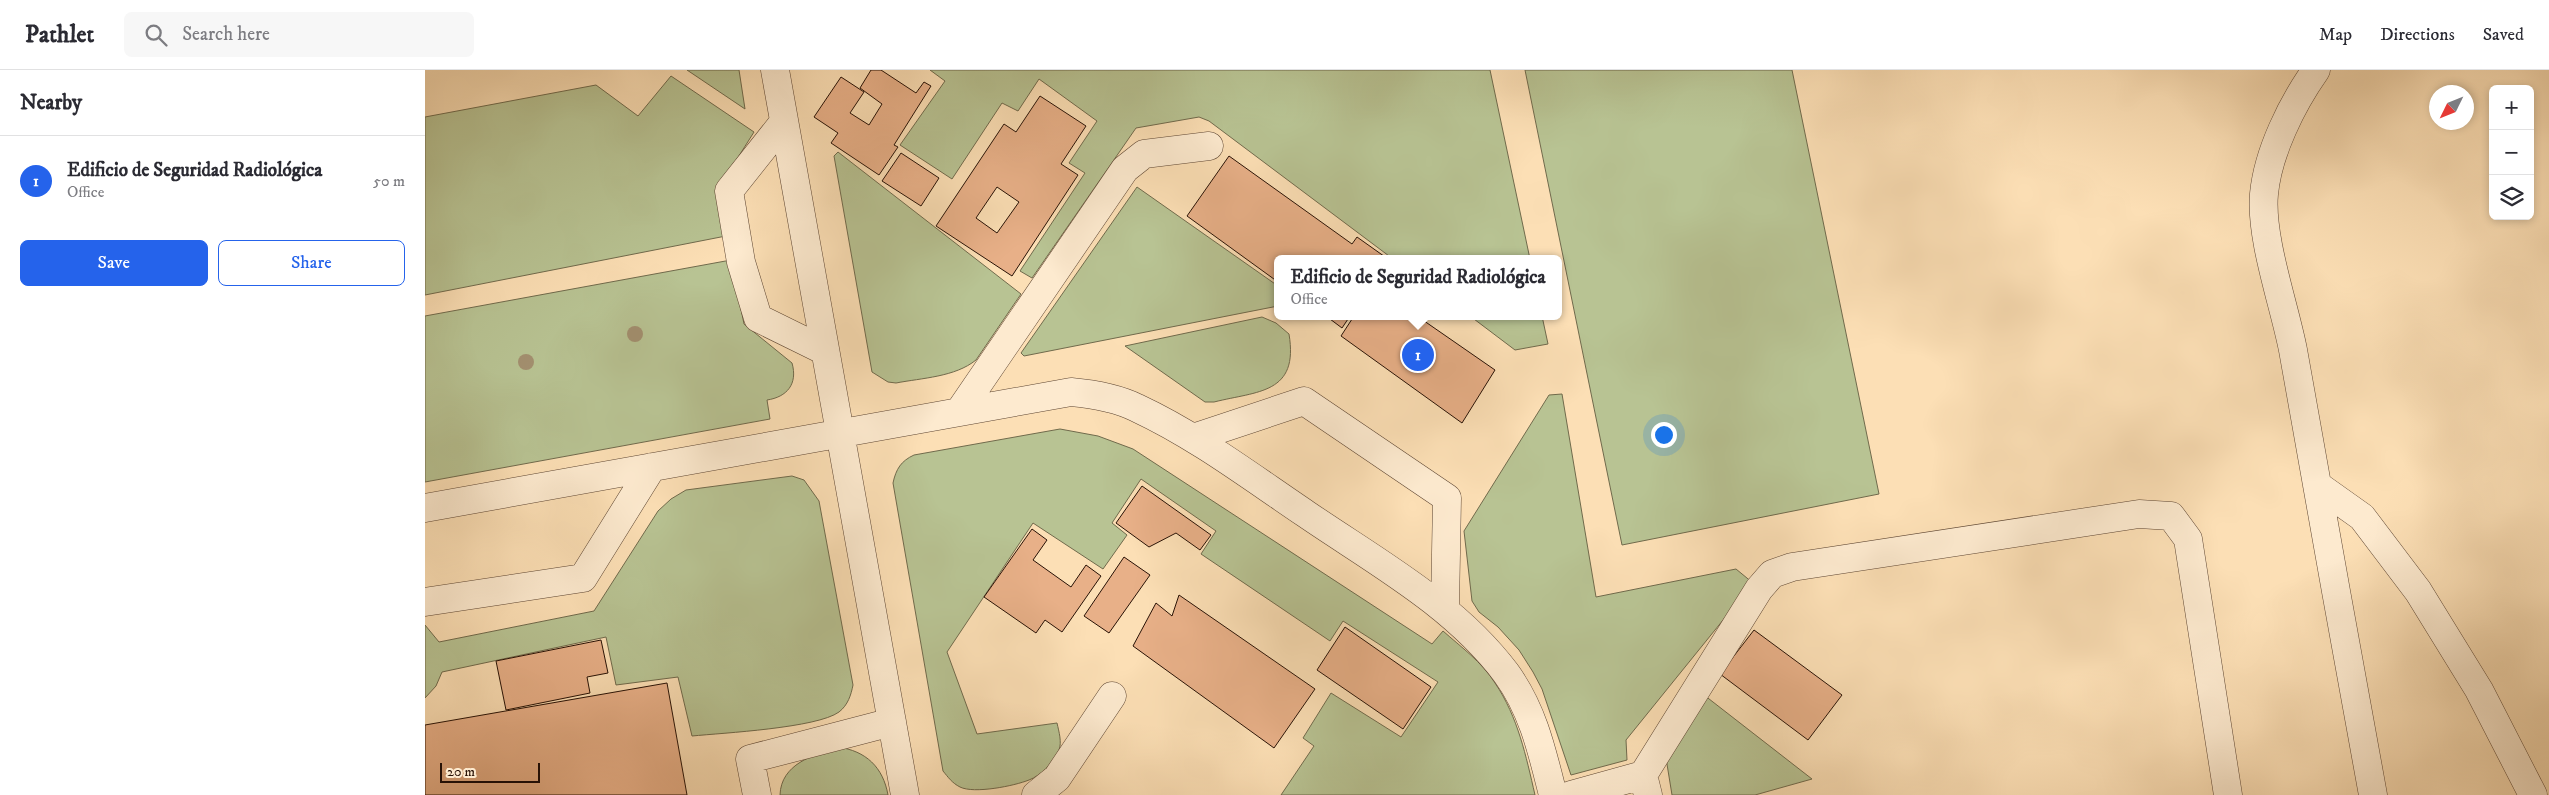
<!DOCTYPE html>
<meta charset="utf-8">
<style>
body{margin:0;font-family:"IM FELL DW Pica",serif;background:#f7f7f7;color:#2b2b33}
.controls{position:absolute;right:15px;top:15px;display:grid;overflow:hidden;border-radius:8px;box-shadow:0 2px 8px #0003}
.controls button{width:45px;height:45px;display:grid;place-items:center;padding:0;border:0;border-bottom:1px solid #e1e1e2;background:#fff;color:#2b2b33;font:25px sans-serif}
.compass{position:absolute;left:2004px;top:15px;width:45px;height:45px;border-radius:50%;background:#fff;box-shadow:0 2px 8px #0003;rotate:227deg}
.scale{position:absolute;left:15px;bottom:12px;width:100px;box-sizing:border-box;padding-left:5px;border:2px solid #281206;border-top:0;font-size:14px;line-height:18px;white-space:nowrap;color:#281206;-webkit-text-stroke:4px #fdeacf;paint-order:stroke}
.you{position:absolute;left:1238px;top:364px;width:18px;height:18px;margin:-12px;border:4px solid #fff;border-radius:50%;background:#1a73e8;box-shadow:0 0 0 8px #1a73e833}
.badge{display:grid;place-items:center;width:32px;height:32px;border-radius:50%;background:#2563eb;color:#fff;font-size:16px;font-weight:700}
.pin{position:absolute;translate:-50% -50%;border:2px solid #fff;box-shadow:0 1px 5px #0006}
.popup{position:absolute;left:849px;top:185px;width:288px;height:65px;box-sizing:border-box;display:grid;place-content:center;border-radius:8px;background:#fff;filter:drop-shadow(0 1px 4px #0005);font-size:16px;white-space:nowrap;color:#7c7c81}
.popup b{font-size:19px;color:#2b2b33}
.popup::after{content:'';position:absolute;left:50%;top:100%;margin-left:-10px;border:10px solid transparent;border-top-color:#fff}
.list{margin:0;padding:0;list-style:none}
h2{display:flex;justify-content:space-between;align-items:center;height:65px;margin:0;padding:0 20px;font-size:21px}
h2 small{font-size:16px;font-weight:400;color:#7c7c81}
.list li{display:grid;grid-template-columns:32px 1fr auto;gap:15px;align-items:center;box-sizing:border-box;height:90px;padding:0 20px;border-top:1px solid #e1e1e2}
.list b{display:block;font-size:19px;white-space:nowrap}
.list p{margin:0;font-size:16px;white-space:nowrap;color:#7c7c81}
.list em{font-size:16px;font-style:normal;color:#7c7c81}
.actions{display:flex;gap:10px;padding:15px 20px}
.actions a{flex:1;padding:11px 0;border:1px solid #2563eb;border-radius:8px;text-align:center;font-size:18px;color:#2563eb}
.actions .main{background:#2563eb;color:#fff}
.icon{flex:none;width:28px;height:28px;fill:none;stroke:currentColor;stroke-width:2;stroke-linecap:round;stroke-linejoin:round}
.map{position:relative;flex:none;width:2124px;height:725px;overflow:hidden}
header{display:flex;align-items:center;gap:30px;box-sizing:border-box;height:70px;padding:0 25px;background:#fff;border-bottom:1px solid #e1e1e2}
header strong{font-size:24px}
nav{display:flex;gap:28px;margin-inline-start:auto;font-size:18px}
.search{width:350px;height:45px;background:#f7f7f7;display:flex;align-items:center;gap:12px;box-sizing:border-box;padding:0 18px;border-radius:8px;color:#7c7c81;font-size:19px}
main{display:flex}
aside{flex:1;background:#fff}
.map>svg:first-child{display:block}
.green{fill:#b8c393;stroke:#706a4c}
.building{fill:#e8b088;stroke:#281206;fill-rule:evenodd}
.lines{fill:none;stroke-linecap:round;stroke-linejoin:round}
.minor-casing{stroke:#5d4532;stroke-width:29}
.minor{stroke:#fdeacf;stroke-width:28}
.tree{fill:#a39070}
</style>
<header>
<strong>Pathlet</strong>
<div class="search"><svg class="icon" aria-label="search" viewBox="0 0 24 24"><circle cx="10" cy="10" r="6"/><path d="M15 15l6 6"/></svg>Search here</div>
<nav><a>Map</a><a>Directions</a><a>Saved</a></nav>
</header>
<main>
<aside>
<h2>Nearby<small></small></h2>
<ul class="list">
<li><span class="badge">1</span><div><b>Edificio de Seguridad Radiológica</b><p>Office</p></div><em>50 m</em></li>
</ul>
<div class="actions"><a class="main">Save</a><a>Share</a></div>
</aside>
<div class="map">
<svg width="2124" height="725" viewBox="0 0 2124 725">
<rect width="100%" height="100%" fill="#fcdfb5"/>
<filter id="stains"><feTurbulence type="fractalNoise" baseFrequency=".004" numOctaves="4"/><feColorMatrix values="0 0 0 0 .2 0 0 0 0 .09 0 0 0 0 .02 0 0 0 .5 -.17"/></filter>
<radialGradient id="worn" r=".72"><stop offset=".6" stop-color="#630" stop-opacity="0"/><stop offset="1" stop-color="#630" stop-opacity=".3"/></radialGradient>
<!-- green -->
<path class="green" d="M262 0H314L320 39Z
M505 0H1065L1105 189H968L784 51 774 47 711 58 607 208 595 201 660 103 644 93 672 51 614 9 593 41 577 33 527 109 475 75 520 11Z
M1100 0H1367L1454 424 1197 475Z
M246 6 329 62 295 116 306 165 0 225V47L171 15 213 46Z
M413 82 596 224 551 290C530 307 497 308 471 313L463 312 447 302 409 86Z
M712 117 853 216V236L599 286 596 283Z
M306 190 319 254 367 293C373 314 362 327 342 330L345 349 0 412V246Z
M1045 246H1117L1123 274 1090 280Z
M837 247 851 253 864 264C874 324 833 321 789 332H780L700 276Z
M1137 324 1171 527 1311 499 1328 513 1201 670 1202 690 1146 705 1117 619 1108 602 1094 580 1073 557 1054 542 1047 531 1039 461 1124 325Z
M635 359 673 366 708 379 1007 574 1018 561C1036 577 1057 592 1070 613 1093 647 1101 686 1110 725H856L889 676 878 668 906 623 976 667 1013 612 918 551 905 571 776 484 791 461 716 409 687 453 702 465 678 499 608 453 522 582 552 664 632 653C634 662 637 672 634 680 630 692 615 706 604 710 589 716 549 724 535 717 527 713 523 707 518 701L468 413C471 399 476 391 489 385Z
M367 406 379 410 394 431 428 615C426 625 423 635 414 642 392 658 298 663 267 666L253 607 191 615 181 567 17 602 11 616 0 628V555L14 572 169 541 233 441 246 429 261 420Z
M1279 625 1387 709 1330 725H1247L1241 688Z
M413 677C441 681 458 697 463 725H355C356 694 388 685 413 677Z"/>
<!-- building -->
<path class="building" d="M446 0H456L491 23 499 12 506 16 469 75 473 77 454 105 406 73 413 63 389 47 416 7 439 22 425 43 444 55 457 34 435 18Z
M615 26 661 56 636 94 653 105 587 206 511 156 579 54 591 62ZM572 117 594 132 572 163 551 148Z
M476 83 514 108 496 136 457 111Z
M804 86 927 174 932 167 963 189H853V212L762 146Z
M901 246H925L917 258Z
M929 246H992L1070 300 1037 353 916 266Z
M717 416 786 465 775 480 751 463 724 477 691 453Z
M607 459 622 470 608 490 646 517 661 495 676 506 637 562 620 550 611 563 559 527Z
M699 487 725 505 684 563 659 546Z
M754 525 890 619 849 678 708 576 731 533 747 546Z
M920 557 1006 617 978 659 892 600Z
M1329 560 1417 625 1383 670 1295 604Z
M176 570 183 603 162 607 165 623 81 640 71 591Z
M242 613 262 725H0V655Z"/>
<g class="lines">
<defs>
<path id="minor" d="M350 0 480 725
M1891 0C1867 34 1843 82 1839 124 1835 168 1859 234 1868 280 1894 428 1921 577 1948 725
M358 53 304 121 316 192 333 248 400 281
M534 342 700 99 719 84 784 76
M768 368 879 331 1022 428 1020 538
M1892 415 1937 447 1993 521 2054 620 2108 725
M0 438 646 322C668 324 692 328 712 338 772 366 826 407 881 444 951 492 1029 534 1081 603 1108 640 1117 681 1128 725
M0 532 158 508 227 397
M1218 705 1334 519 1347 504 1367 497 1714 444 1746 446 1763 469 1803 725
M332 725 325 689 467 652
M611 725 632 708 687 626
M1146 725 1218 705 1223 725"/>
</defs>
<!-- minor casing -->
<use href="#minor" class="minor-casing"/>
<!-- minor -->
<use href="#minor" class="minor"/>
</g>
<!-- trees -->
<g class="tree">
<circle cx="210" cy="264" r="8"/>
<circle cx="101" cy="292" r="8"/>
</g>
<rect width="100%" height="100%" filter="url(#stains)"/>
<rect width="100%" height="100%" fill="url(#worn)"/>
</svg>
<div class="controls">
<button>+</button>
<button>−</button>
<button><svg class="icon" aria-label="layers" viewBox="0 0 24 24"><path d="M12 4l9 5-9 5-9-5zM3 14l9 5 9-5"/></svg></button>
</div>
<svg class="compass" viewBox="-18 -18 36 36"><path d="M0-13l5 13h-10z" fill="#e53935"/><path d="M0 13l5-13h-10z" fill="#7c7c81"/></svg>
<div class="scale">20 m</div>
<div class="you"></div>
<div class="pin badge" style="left:993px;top:285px">1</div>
<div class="popup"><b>Edificio de Seguridad Radiológica</b>Office</div>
</div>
</main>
